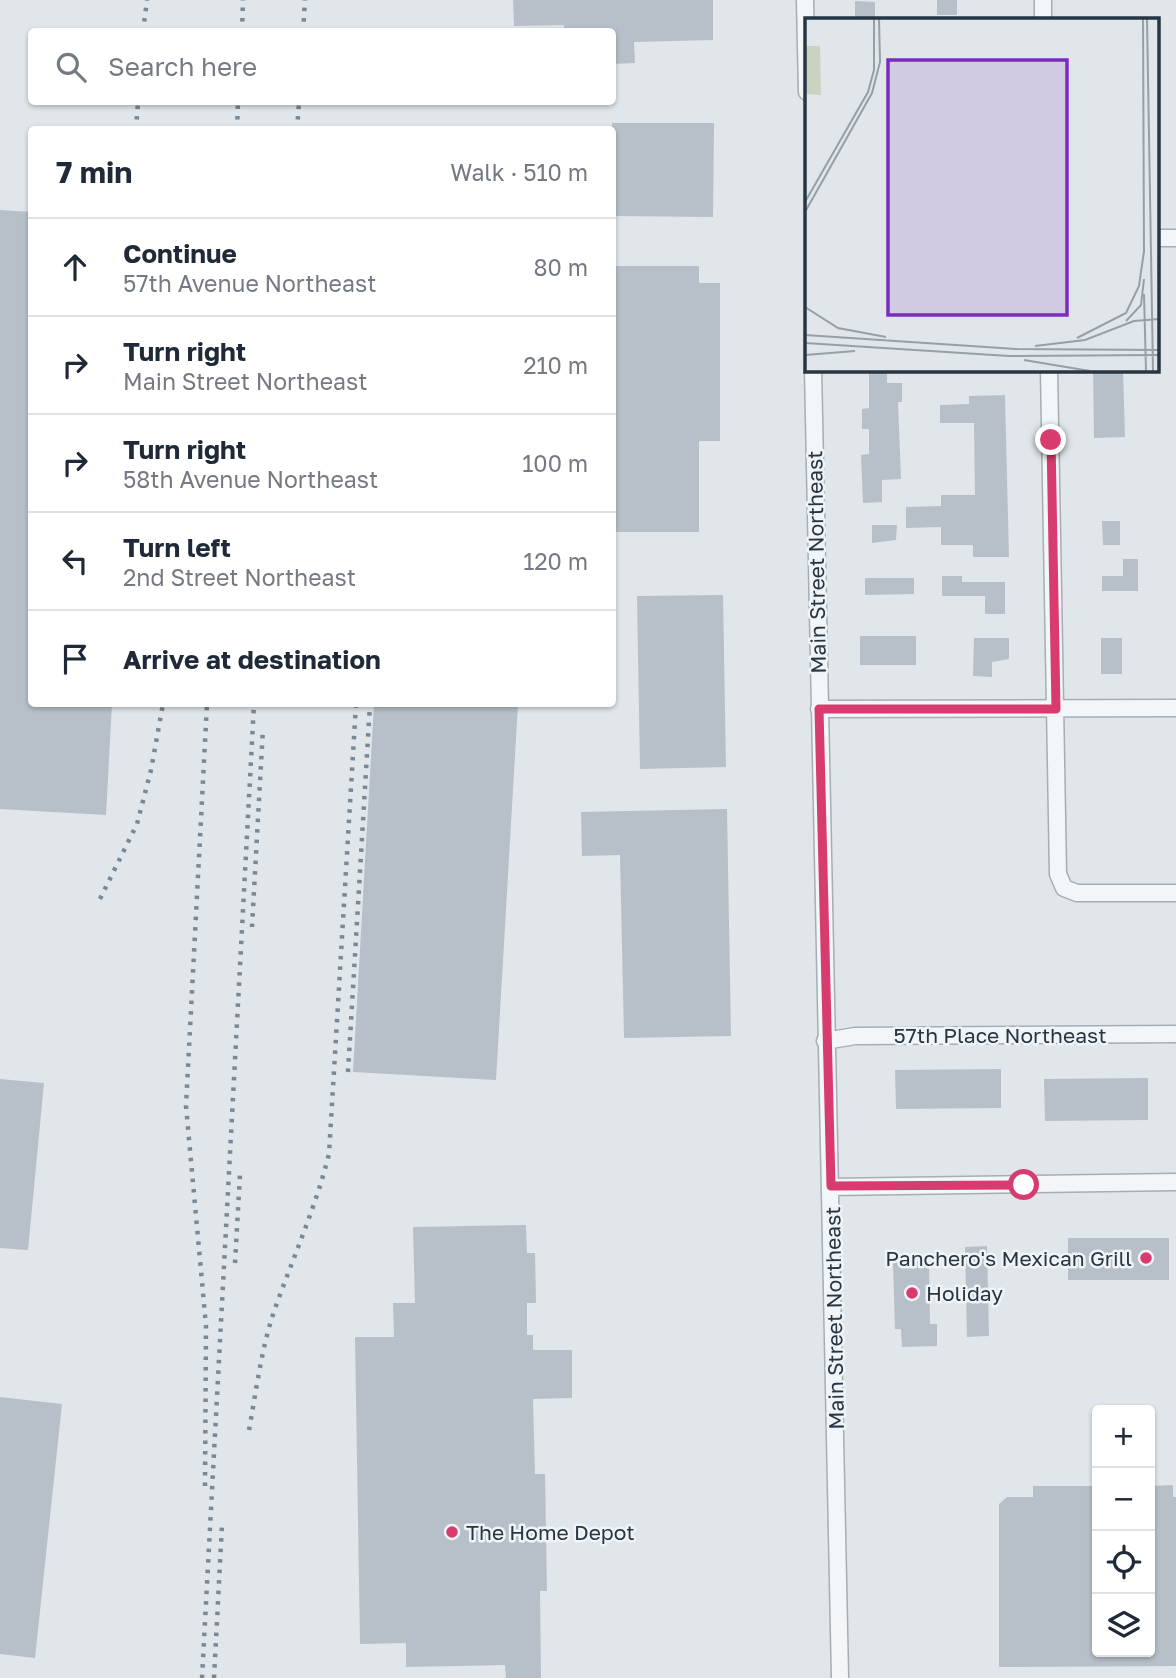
<!DOCTYPE html>
<meta charset="utf-8">
<style>
body{margin:0;font-family:"Golos Text",sans-serif;background:#f2f2f3;color:#1f2937}
.controls{position:absolute;right:21px;bottom:21px;display:grid;overflow:hidden;border-radius:7px;box-shadow:0 2px 5px #0004}
.controls button{width:63px;height:63px;display:grid;place-items:center;padding:0;border:0;border-bottom:2px solid #e0e1e3;background:#fff;color:#1f2937;font:35px sans-serif}
.stop{position:absolute;width:21px;height:21px;margin:-16px;border:5px solid #d83c6e;border-radius:50%;background:#fff}
.stop.end{background:#d83c6e;border-color:#fff;box-shadow:0 2px 7px #0008}
.list{margin:0;padding:0;list-style:none}
h2{display:flex;justify-content:space-between;align-items:center;height:91px;margin:0;padding:0 28px;font-size:30px}
h2 small{font-size:23px;font-weight:400;color:#747a83}
.list li{display:grid;grid-template-columns:46px 1fr auto;gap:21px;align-items:center;box-sizing:border-box;height:98px;padding:0 28px;border-top:2px solid #e0e1e3}
.list b{display:block;font-size:26px;white-space:nowrap}
.list p{margin:0;font-size:23px;white-space:nowrap;color:#747a83}
.list em{font-size:23px;font-style:normal;color:#747a83}
.icon{flex:none;width:38px;height:38px;fill:none;stroke:currentColor;stroke-width:2;stroke-linecap:round;stroke-linejoin:round}
.map{position:relative;flex:none;width:1176px;height:1678px;overflow:hidden}
.search{position:absolute;background:#fff;box-shadow:0 2px 5px #0004;left:28px;top:28px;width:588px;height:77px;display:flex;align-items:center;gap:18px;box-sizing:border-box;padding:0 24px;border-radius:7px;color:#747a83;font-size:26px}
.panel{position:absolute;background:#fff;box-shadow:0 2px 5px #0004;left:28px;top:126px;width:588px;height:581px;border-radius:7px}
.map>svg:first-child{display:block}
.building{fill:#b7c0c8}
.lines{fill:none;stroke-linecap:round;stroke-linejoin:round}
.minor-casing{stroke:#a5aeb5;stroke-width:19}
.minor{stroke:#f3f6f8;stroke-width:16}
.rail{stroke:#788895;stroke-width:4.5;stroke-dasharray:3.5 7;stroke-linecap:butt}
.route{stroke:#d83c6e;stroke-width:9}
.poi-dot{fill:#d83c6e;stroke:#f0f4f7;stroke-width:2.5}
.labels{text-anchor:middle;dominant-baseline:central;stroke-width:5;stroke-linejoin:round;paint-order:stroke}
.street-label{font-size:21px;fill:#273643;stroke:#f0f4f7}
.poi-label{font-size:21px;fill:#273643;stroke:#f0f4f7;text-anchor:start}
.inset-road{fill:none;stroke:#96a0a7;stroke-width:2}
.view{fill:#7b2cbf;fill-opacity:0.15;stroke:#7b2cbf;stroke-width:3.5}
.inset-edge{fill:none;stroke:#273643;stroke-width:3.5}
</style>
<div class="map">
<svg width="1176" height="1678" viewBox="0 0 1176 1678">
<rect width="100%" height="100%" fill="#e0e6ea"/>
<!-- building -->
<path class="building" d="M513 0H713V40L634 42 635 63 612 64V32H564V25L514 26Z
M937 0H957V15H937Z
M855 1 875 2V19L855 17Z
M612 123H714L713 217 612 216Z
M0 210 32 212V704H112L106 815 0 809Z
M612 266H699V283H720V441H699V532H612Z
M869 369H887V383H902V402H898L901 479 882 480V502L863 503 861 455 869 454V429H862V409L869 408Z
M1093 369H1123L1125 437 1094 438Z
M1005 395 1009 557H973V545H941V527L906 528V507L941 506V495H975L974 423H940V405L969 404V396Z
M1102 521H1120V545H1103Z
M872 525H897L896 540 872 543Z
M1123 559H1138V591H1102V576H1123Z
M942 576H962V582H1005V614H985V596H942Z
M865 578H914V594L865 595Z
M723 595 726 767 640 769 637 596Z
M860 636H916V665H860Z
M974 638H1009V659L992 662V677L973 676Z
M1101 638H1122V674H1101Z
M374 704H518L496 1080 353 1072Z
M727 809 731 1036 624 1038 620 855 582 856 581 812Z
M1001 1069V1108L896 1109 895 1070Z
M1148 1078V1120L1045 1121 1044 1079Z
M0 1079 44 1083 28 1250 0 1248Z
M526 1225 527 1253H535L536 1303H527V1335H533V1350H572V1398L533 1399 535 1474H545L547 1591H540L541 1678H506L505 1665 406 1667V1643L360 1644 355 1337H394L393 1303H415L413 1227Z
M1068 1238H1169V1280H1068Z
M987 1246 989 1336 967 1337 965 1247Z
M929 1261 930 1324H937V1346L902 1347 901 1329H895L893 1262Z
M0 1397 62 1404 35 1658 0 1654Z
M1173 1485V1497H1176V1666L999 1667V1504L1007 1497H1033V1486H1097V1652H1150V1486Z"/>
<g class="lines">
<defs>
<path id="minor" d="M805 0 807 92
M1043 0V19
M1157 238H1176
M813 369 840 1678
M1049 369 1058 874 1064 888 1077 893H1176
M819 709 1176 708
M825 1041 855 1036 1176 1034
M831 1187 1176 1182"/>
</defs>
<!-- minor casing -->
<use href="#minor" class="minor-casing"/>
<!-- minor -->
<use href="#minor" class="minor"/>
<!-- rail -->
<path class="rail" d="M143 32 147 0
M242 32 243 0
M303 32 305 0
M136 130 138 102
M237 130 238 102
M297 130 299 102
M100 899 137 824 151 770 163 704
M252 927 263 728
M348 1072 370 704
M235 1263 240 1175
M249 1430C257 1387 262 1343 277 1303 295 1253 316 1206 329 1154L356 704
M205 1486 206 1326 186 1106 207 704
M202 1678 254 704
M214 1678 222 1525"/>
</g>
<g class="lines">
<!-- route -->
<path class="route" d="M1024 1185 831 1186 819 709H1056L1051 440"/>
</g>
<!-- markers -->
<g class="poi-dot">
<circle cx="1146" cy="1258" r="7"/>
<circle cx="912" cy="1293" r="7"/>
<circle cx="452" cy="1532" r="7"/>
</g>
<g class="labels">
<!-- street labels -->
<g class="street-label">
<text transform="translate(816 562) rotate(-91)">Main Street Northeast</text>
<text x="1000" y="1035">57th Place Northeast</text>
<text transform="translate(834 1318) rotate(-91)">Main Street Northeast</text>
</g>
<!-- poi labels -->
<g class="poi-label">
<text x="1132" y="1258" text-anchor="end">Panchero's Mexican Grill</text>
<text x="926" y="1293">Holiday</text>
<text x="466" y="1532">The Home Depot</text>
</g>
</g>
<!-- overview -->
<g transform="translate(805 18)">
<rect width="354" height="354" fill="#e0e6ea"/>
<path d="M0 28H15L16 77 0 76Z" fill="#c9d4c0"/>
<path class="inset-road" d="M338 0 339 235M342 0 348 353M0 184 63 74 69 52V0M0 194 67 75 75 44 74 0M339 276 341 353M0 289 33 310 81 319M321 303 336 287 339 261M0 317 211 331 354 332M272 320 321 295 334 268 339 233M0 325 204 338 354 337M230 328 280 322 329 303 354 301M0 337 50 333M219 342 285 353"/>
<path class="view" d="M83 42H262V297H83Z"/>
<rect width="354" height="354" class="inset-edge"/>
</g>
</svg>
<div class="controls">
<button>+</button>
<button>−</button>
<button><svg class="icon" aria-label="locate" viewBox="0 0 24 24"><circle cx="12" cy="12" r="6"/><path d="M12 2v4M12 18v4M2 12h4M18 12h4"/></svg></button>
<button><svg class="icon" aria-label="layers" viewBox="0 0 24 24"><path d="M12 4l9 5-9 5-9-5zM3 14l9 5 9-5"/></svg></button>
</div>
<div class="stop" style="left:1024px;top:1185px"></div>
<div class="stop end" style="left:1051px;top:440px"></div>
<div class="search"><svg class="icon" aria-label="search" viewBox="0 0 24 24"><circle cx="10" cy="10" r="6"/><path d="M15 15l6 6"/></svg>Search here</div>
<section class="panel">
<h2>7 min<small>Walk · 510 m</small></h2>
<ul class="list">
<li><svg class="icon" aria-label="ahead" viewBox="0 0 24 24"><path d="M12 20V5M6 11l6-6 6 6"/></svg><div><b>Continue</b><p>57th Avenue Northeast</p></div><em>80 m</em></li>
<li><svg class="icon" aria-label="right" viewBox="0 0 24 24"><path d="M7 20v-9h11M14 6l5 5-5 5"/></svg><div><b>Turn right</b><p>Main Street Northeast</p></div><em>210 m</em></li>
<li><svg class="icon" aria-label="right" viewBox="0 0 24 24"><path d="M7 20v-9h11M14 6l5 5-5 5"/></svg><div><b>Turn right</b><p>58th Avenue Northeast</p></div><em>100 m</em></li>
<li><svg class="icon" aria-label="left" viewBox="0 0 24 24"><path d="M17 20v-9H6M10 6l-5 5 5 5"/></svg><div><b>Turn left</b><p>2nd Street Northeast</p></div><em>120 m</em></li>
<li><svg class="icon" aria-label="arrive" viewBox="0 0 24 24"><path d="M6 21V4h12l-3 4 3 4H6"/></svg><div><b>Arrive at destination</b></div></li>
</ul>
</section>
</div>
